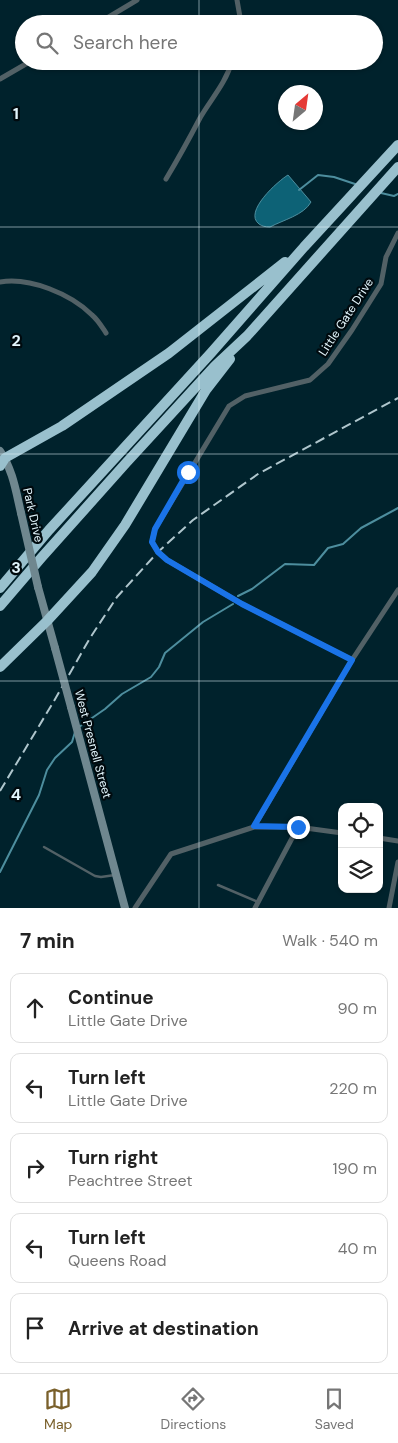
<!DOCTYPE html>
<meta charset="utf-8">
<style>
body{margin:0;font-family:"DM Sans",sans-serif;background:#f2f2f2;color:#222}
.controls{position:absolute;right:15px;bottom:15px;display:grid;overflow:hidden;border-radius:10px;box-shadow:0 1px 4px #0004}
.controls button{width:45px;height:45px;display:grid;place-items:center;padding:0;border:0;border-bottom:1px solid #e0e0e0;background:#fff;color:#222;font:25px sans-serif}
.compass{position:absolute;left:278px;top:85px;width:45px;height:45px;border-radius:50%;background:#fff;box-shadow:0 1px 4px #0004;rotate:29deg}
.stop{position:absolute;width:15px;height:15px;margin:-11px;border:4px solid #1a73e8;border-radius:50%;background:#fff}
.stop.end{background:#1a73e8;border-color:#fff;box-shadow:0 1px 5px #0008}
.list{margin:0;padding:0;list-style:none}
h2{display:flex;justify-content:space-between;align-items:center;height:65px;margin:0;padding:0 20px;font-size:21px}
h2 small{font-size:16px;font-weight:400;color:#767676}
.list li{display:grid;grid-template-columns:32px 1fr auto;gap:15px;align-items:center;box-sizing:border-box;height:70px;margin:0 10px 10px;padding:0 10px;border:1px solid #e0e0e0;border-radius:10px}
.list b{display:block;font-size:19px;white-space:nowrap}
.list p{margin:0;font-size:16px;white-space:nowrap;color:#767676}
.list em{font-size:16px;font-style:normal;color:#767676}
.icon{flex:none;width:28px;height:28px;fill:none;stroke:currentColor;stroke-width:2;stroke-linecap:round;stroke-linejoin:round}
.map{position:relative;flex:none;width:398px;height:908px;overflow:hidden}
.search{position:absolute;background:#fff;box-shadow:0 1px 4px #0004;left:15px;right:15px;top:15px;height:55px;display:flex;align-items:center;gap:12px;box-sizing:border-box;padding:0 18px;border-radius:28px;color:#767676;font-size:19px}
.sheet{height:465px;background:#fff}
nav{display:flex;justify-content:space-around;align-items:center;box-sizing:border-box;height:70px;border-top:1px solid #e0e0e0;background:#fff;font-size:14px;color:#767676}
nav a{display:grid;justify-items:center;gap:2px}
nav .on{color:#7a602b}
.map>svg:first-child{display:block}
.water{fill:#0d6276;stroke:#4d8e9e}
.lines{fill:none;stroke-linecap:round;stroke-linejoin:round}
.stream{stroke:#4d8e9e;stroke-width:2}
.lane{stroke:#526166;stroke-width:2.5}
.street{stroke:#526166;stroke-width:5}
.secondary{stroke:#6f878f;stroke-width:8}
.highway{stroke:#99c0cd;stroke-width:10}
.rail{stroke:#afc6cd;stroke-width:2;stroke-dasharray:10 5;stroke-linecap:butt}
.secondary-bridge{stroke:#6f878f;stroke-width:8}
.route{stroke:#1a73e8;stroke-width:6}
.grid{fill:none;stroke:#e3f6fd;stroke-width:1;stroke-opacity:0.55}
.labels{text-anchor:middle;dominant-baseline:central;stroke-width:4.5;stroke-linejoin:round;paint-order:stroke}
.street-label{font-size:12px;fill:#e3f6fd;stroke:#000a0e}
.grid-label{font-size:16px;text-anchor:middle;font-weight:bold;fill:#e3f6fd;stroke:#000a0e;stroke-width:4.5;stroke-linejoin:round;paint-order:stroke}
</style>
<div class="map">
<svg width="398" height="908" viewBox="0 0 398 908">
<rect width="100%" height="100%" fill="#00222c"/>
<!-- water -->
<path class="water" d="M288 175 311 202C304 215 283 220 270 227 265 227 262 226 259 224 243 212 278 181 288 175Z"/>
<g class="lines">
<!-- stream -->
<path class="stream" d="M299 190 318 175 334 177 358 185
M381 193 394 196 398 194
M238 596 252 589 285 564 314 565 328 548 343 544 361 528 398 508
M79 727 105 709 122 694 151 677 159 667 165 653 203 622 233 604
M0 872 39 795 47 770 55 758 72 742 75 732"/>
<!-- lane -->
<path class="lane" d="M44 847 95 876 101 877 115 875
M218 885 258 902"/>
<!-- street -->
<path class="street" d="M237 0 240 17V24
M97 24 137 0
M0 79 31 61
M166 179C178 159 189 139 200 118 211 99 226 83 232 61
M0 282C30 277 71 294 92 315 98 320 102 327 106 333
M352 660 242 604 167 560 158 552 152 542 155 529 229 406 245 396 310 380 328 364 352 330 381 284 386 257 398 233
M254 827 352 660 398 590
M379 838 398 841
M135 908 171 854 254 827H298L342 833
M255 908 298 827
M389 908 398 862"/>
<!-- secondary -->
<path class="secondary" d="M0 451C13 470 16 492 21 513
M38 587 55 648
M71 707 125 908"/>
<!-- highway -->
<path class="highway" d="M0 466 5 458 62 426 169 353 285 262
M0 588 49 530 211 353 304 247 398 145
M0 606 42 557 126 463 215 366 247 336 398 167
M0 667 47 621 92 572 125 525 206 390 230 359"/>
<!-- rail -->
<path class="rail" d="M0 791 54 701 90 638 117 597 158 552 193 520 258 474 398 398"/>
<!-- secondary-bridge -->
<path class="secondary-bridge" d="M21 513 38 587
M55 648 71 707"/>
</g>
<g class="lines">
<!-- route -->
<path class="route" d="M188 472 155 529 152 542 158 552 167 560 242 604 352 660 254 826 298 827"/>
</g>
<!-- grid -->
<path class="grid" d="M199 0V24M199 61V908M0 227H398M0 454H398M0 681H398"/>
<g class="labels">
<!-- street labels -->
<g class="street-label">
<text transform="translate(346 317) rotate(-57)">Little Gate Drive</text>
<text transform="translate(33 515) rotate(77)">Park Drive</text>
<text transform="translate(93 744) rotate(75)">West Presnell Street</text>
</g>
</g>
<g class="grid-label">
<text x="16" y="119">1</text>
<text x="16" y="346">2</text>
<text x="16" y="573">3</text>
<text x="16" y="800">4</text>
</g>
</svg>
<div class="controls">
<button><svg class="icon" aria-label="locate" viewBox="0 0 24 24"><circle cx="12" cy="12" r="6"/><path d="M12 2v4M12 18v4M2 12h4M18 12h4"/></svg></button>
<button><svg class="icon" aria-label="layers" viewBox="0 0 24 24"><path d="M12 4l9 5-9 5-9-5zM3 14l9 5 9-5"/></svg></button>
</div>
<svg class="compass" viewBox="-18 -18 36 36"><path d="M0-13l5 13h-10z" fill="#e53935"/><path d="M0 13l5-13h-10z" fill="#767676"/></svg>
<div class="stop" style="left:188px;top:472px"></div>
<div class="stop end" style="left:298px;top:827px"></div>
<div class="search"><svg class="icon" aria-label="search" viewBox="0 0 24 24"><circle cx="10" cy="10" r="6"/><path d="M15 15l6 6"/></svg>Search here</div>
</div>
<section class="sheet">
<h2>7 min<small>Walk · 540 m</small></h2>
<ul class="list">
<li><svg class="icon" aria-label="ahead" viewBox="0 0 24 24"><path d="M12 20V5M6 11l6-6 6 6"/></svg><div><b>Continue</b><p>Little Gate Drive</p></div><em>90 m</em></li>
<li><svg class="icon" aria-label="left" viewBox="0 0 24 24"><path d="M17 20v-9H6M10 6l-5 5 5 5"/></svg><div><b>Turn left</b><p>Little Gate Drive</p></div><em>220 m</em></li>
<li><svg class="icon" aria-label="right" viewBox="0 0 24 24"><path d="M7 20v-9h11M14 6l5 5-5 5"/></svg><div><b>Turn right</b><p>Peachtree Street</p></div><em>190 m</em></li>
<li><svg class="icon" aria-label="left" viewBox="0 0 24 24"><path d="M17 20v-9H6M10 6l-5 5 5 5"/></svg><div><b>Turn left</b><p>Queens Road</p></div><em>40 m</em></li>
<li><svg class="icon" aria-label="arrive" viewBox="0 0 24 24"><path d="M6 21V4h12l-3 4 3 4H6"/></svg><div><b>Arrive at destination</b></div></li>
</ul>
</section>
<nav>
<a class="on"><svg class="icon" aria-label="map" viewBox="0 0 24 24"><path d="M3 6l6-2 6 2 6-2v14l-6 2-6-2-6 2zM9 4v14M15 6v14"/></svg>Map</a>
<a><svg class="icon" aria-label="directions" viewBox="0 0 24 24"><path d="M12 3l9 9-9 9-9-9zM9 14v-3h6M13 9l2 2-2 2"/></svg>Directions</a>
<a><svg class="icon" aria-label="saved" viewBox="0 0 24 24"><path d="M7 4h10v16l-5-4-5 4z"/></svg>Saved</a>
</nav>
